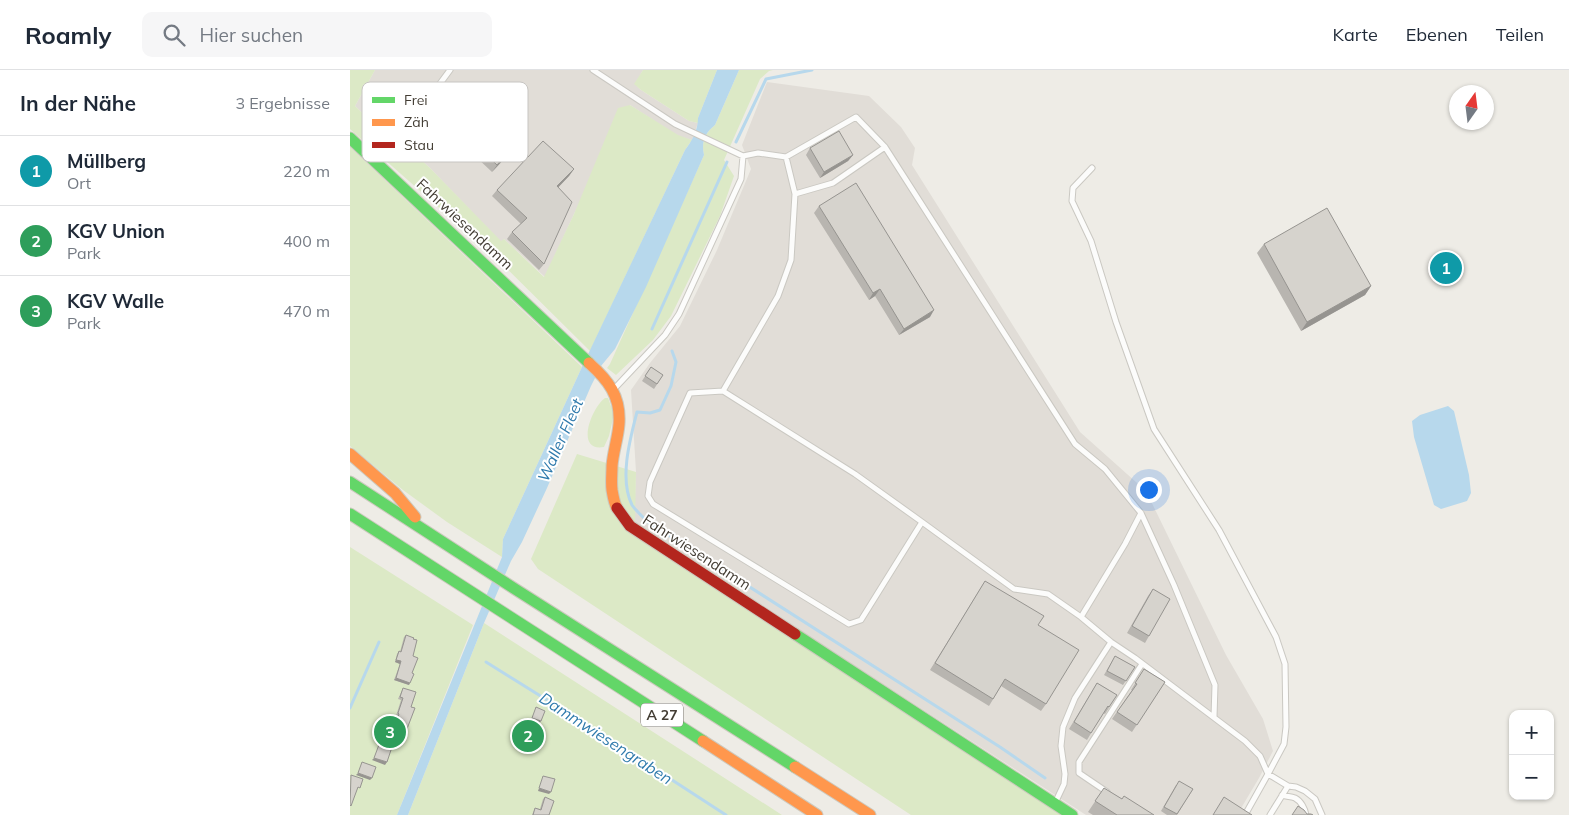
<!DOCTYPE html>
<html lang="de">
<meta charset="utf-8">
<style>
body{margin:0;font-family:Mulish,sans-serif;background:#f6f6f7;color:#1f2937}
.controls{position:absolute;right:15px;bottom:15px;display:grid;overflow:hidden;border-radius:10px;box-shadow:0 1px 4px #0004}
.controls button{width:45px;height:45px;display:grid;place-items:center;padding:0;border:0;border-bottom:1px solid #e0e1e3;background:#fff;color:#1f2937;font:25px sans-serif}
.compass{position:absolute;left:1099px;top:15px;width:45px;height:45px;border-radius:50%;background:#fff;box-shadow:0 1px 4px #0004;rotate:14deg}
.you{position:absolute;left:798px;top:419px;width:18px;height:18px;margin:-12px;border:4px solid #fff;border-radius:50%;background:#1a73e8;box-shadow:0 0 0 8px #1a73e833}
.badge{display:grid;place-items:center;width:32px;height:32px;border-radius:50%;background:#7f7a72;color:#fff;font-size:16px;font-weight:700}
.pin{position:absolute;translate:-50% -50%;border:2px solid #fff;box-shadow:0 1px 5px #0006}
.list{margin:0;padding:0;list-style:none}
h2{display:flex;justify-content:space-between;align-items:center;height:65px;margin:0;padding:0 20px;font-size:21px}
h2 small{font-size:16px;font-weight:400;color:#747a83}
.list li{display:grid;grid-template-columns:32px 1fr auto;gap:15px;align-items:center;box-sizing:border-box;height:70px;padding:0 20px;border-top:1px solid #e0e1e3}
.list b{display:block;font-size:19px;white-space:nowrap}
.list p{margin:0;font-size:16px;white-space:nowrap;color:#747a83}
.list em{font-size:16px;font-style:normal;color:#747a83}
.icon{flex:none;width:28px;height:28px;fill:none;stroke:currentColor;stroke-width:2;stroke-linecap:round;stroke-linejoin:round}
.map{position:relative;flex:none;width:1219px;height:745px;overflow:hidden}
header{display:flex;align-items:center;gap:30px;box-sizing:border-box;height:70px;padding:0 25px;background:#fff;border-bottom:1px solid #e0e1e3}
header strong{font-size:24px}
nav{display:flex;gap:28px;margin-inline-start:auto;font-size:18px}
.search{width:350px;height:45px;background:#f6f6f7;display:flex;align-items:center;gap:12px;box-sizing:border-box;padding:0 18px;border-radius:10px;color:#747a83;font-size:19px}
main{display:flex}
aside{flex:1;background:#fff}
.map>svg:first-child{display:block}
.industrial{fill:#e1ddd7}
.green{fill:#dce9c6}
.water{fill:#b7d8ec}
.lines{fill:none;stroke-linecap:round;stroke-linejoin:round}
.stream{stroke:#b7d8ec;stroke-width:3}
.lane-casing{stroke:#cac8c2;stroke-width:7}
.fast-casing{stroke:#cdc9be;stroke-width:13}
.slow-casing{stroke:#cdc9be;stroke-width:13}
.jam-casing{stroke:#cdc9be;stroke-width:13}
.lane{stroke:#fcfcfb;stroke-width:5}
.fast{stroke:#63d668;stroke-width:11}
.slow{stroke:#ff974d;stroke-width:11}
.jam{stroke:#b3261e;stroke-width:11}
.wall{fill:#b8b5b0}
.shaded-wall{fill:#969490}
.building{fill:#d6d3cd;stroke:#969490}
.labels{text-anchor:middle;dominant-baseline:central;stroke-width:4;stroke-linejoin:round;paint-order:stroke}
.shield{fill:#fff;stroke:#7b7771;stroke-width:1}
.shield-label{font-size:14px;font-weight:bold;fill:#433d34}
.street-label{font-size:15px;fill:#433d34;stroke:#fff}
.water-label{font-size:16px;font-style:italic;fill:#2f7aac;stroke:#fff}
.key{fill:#fff;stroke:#c7c5c2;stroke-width:1}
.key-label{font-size:14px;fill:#433d34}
</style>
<header>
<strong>Roamly</strong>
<div class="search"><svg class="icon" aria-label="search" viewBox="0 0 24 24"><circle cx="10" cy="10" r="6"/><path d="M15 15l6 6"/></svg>Hier suchen</div>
<nav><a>Karte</a><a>Ebenen</a><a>Teilen</a></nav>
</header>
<main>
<aside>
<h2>In der Nähe<small>3 Ergebnisse</small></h2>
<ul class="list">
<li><span class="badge" style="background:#0f9aa8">1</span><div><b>Müllberg</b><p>Ort</p></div><em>220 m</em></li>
<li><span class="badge" style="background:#2e9e5b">2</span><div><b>KGV Union</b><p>Park</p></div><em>400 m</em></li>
<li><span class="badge" style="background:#2e9e5b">3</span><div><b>KGV Walle</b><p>Park</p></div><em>470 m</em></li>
</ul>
</aside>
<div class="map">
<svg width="1219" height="745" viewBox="0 0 1219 745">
<rect width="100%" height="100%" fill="#eeece6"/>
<!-- industrial -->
<path class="industrial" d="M25 0H293L285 14 291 20 339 51 348 53 342 70 328 66 280 35 224 144 195 207 154 169 151 172 80 98 48 69 44 73 5 36Z
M417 12 519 26 551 57 565 78 562 95 730 362 796 421 876 585 913 649 923 681 909 708 887 745H736L284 453 286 402 281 320 300 293 330 256 367 180 401 99 392 75Z"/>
<!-- green -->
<path class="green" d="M0 0H25L5 36 44 73 48 69 80 98 151 171 154 169 194 207 224 144 268 38 280 35 328 65 342 70 335 80 240 281 145 187 0 59Z
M293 0H367L348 48V53L339 51 291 20 284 14Z
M389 0H423L419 1 410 9 374 90 384 106 370 146 321 246 303 270 266 305 257 298 260 294 354 85C351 72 355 63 365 55Z
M0 77 232 297 153 469 152 487 97 452 53 420 0 376Z
M255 328H258L264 344 259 366 254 377C224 382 242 337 255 328Z
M227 384 286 402 285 453 711 745H561L188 499 181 489Z
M0 477 123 555 47 745H0Z
M134 553 432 745H58Z"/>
<!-- water -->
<path class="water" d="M367 0H389L365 55C355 63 351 72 354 85L296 217 265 279 251 296 241 316 197 418 172 472 161 491 134 553 58 745H47L152 487 153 469 232 297 335 80C342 71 348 60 348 48Z
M1098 336 1104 341 1119 405 1121 423 1117 431 1091 439 1084 435 1064 367 1062 351 1070 345Z"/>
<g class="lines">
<!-- stream -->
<path class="stream" d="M386 72 416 9 462 0
M302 259 377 92
M322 281 326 292 321 316 310 340 300 343 287 342C280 369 269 409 282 435 286 441 293 447 298 452L650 677 695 708
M136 592 242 658 376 745
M0 638 29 572"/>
<defs>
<path id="lane" d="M243 0 325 54 393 86 391 109 329 244 315 265 264 319
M86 19 100 0
M393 86 408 83 436 87 506 47 535 77 725 374 755 399 791 443 824 515 865 615 864 647
M436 87 445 124 441 190 428 226 373 321 340 323 300 412 298 426 303 434 499 554 511 550 572 452 664 519 698 524 731 547
M742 98 723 118 722 131 741 171 766 252 804 359 869 460 926 567 935 594 936 657 934 674 918 704 895 745
M445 124 483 113 535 77
M373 321 505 404 572 452
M791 443 775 474 731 547 761 572 785 588 895 671 910 686 918 704 938 716 946 717 955 721 965 729 972 745
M757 722 729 703V692L792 594
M932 725C937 727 940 726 945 728 951 731 955 739 956 745
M706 731 714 714 715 704 711 676 713 657 725 628 761 572
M920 745 938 716"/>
<path id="fast" d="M0 68 239 293
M0 412 165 519 445 697
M0 444 353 671
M445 564 722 745"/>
<path id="slow" d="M239 293C258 310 271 326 269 354 268 368 263 382 262 396 262 404 261 412 262 420 263 426 264 433 267 438
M0 384 45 423 65 447
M353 671 467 745
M445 697 520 745"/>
<path id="jam" d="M267 438 280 456 445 564"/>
</defs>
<!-- lane casing -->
<use href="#lane" class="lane-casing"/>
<!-- fast casing -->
<use href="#fast" class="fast-casing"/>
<!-- slow casing -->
<use href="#slow" class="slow-casing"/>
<!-- jam casing -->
<use href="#jam" class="jam-casing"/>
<!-- lane -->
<use href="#lane" class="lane"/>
<!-- fast -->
<use href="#fast" class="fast"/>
<!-- slow -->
<use href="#slow" class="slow"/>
<!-- jam -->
<use href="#jam" class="jam"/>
</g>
<!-- wall -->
<path class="wall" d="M460 78 503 85 498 91 470 108 456 85Z
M130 79 155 88 142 102 125 86Z
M224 99 219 106 208 117 194 194 189 200 157 169 162 162 171 154 142 126 147 120Z
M469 136 580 247 549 265 525 226 519 230 464 143Z
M914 174 1021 216 1015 225 951 261 907 183Z
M301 297 313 305 304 319 292 311Z
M635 511 688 555 696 634 691 641 651 616 639 636 580 600Z
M803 519 799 566 795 573 777 563 798 526Z
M56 565 63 586 59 615 44 610 50 594 45 592 47 584 49 581 50 582 54 567Z
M765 586 785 597 773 615 754 605Z
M794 599 815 612 782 662 762 649 782 620H781Z
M747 613 767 625 755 644 753 643 737 670 719 659Z
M53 618 61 637 55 664 53 666 42 662 48 646H46L51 630 48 629Z
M826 715 843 719 827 745H817L811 741Z
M754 718 772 729 804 745H743L738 742Z
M195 727 199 745H182L185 738 190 739 193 729Z"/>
<!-- shaded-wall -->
<path class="shaded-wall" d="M159 81 155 88 142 102 147 95Z
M503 85 498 91 470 108 474 102Z
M224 99 219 106 203 123 207 116Z
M1021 216 1015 225 951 261 957 252Z
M530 219 525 226 519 230 523 223Z
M584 240 580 247 549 265 554 259Z
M46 590 51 591 50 594 45 592Z
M46 608 60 613 59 615 44 610Z
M182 648 191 651 189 654 181 650Z
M44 660 55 664 53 666 42 662Z
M24 688 37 692 35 695 22 690Z
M8 703 22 708 20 710 6 705Z
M189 718 201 722 199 724 188 721Z"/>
<!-- building -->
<path class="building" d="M489 61 503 85 474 102 460 78Z
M142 66 159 81 147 95 130 79Z
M193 71 224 99 207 116 222 132 194 194 162 162 177 148 147 120Z
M506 113 584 240 554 259 530 219 523 223 469 136Z
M977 138 1021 216 957 252 914 174Z
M301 297 313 305 307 314 295 306Z
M635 511 694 546 688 555 729 580 696 634 655 609 643 629 585 593Z
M803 519 820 529 799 566 782 556Z
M56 565 64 568 63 569 67 570 63 586 68 588 62 603 64 604 60 613 46 608 51 591 46 590 49 581 51 582Z
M765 586 785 597 776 611 757 601Z
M794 599 815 612 787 655 767 642 787 614 785 613Z
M747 613 767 625 759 637 758 636 741 663 724 652Z
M53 618 66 622 61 637 65 638 55 664 44 660 49 644 48 643 53 628 50 627Z
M186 637 195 641 191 651 182 648Z
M33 664 49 669 46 678 42 677 37 692 24 688Z
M12 692 26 697 22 708 8 703Z
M1 705 13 709 10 718 8 717 1 736 0 735Z
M193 706 205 709 201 722 189 718Z
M829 711 843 719 827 744 814 737Z
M754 718 772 729 774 726 804 745H767L745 731Z
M195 727 204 731 199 745H183L185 738 191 740Z
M874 727 902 745H863Z
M948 736 954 740 957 744H961L963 745H942Z"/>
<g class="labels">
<!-- shield labels -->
<rect class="shield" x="291" y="633.5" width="42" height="23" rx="4"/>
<g class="shield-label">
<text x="312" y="645">A 27</text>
</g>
<!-- street labels -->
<g class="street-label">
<text transform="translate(115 154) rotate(43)">Fahrwiesendamm</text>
<text transform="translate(347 482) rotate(33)">Fahrwiesendamm</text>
</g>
<!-- water labels -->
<g class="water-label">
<text transform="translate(210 370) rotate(-66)">Waller Fleet</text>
<text transform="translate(256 668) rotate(33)">Dammwiesengraben</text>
</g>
</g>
<!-- legend -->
<rect x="12" y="12" width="166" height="80" rx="8" class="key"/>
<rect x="22" y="27" width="23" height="6" fill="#63d668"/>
<rect x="22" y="49" width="23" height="7" fill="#ff974d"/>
<rect x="22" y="72" width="23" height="6" fill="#b3261e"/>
<g class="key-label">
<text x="54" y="35">Frei</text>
<text x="54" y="57">Zäh</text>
<text x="54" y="80">Stau</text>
</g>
</svg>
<div class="controls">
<button>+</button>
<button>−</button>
</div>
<svg class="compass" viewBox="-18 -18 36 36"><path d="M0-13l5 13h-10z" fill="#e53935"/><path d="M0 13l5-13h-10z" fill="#747a83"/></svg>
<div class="you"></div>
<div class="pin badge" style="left:1096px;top:198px;background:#0f9aa8">1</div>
<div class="pin badge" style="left:178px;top:666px;background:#2e9e5b">2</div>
<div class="pin badge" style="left:40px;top:662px;background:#2e9e5b">3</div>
</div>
</main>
